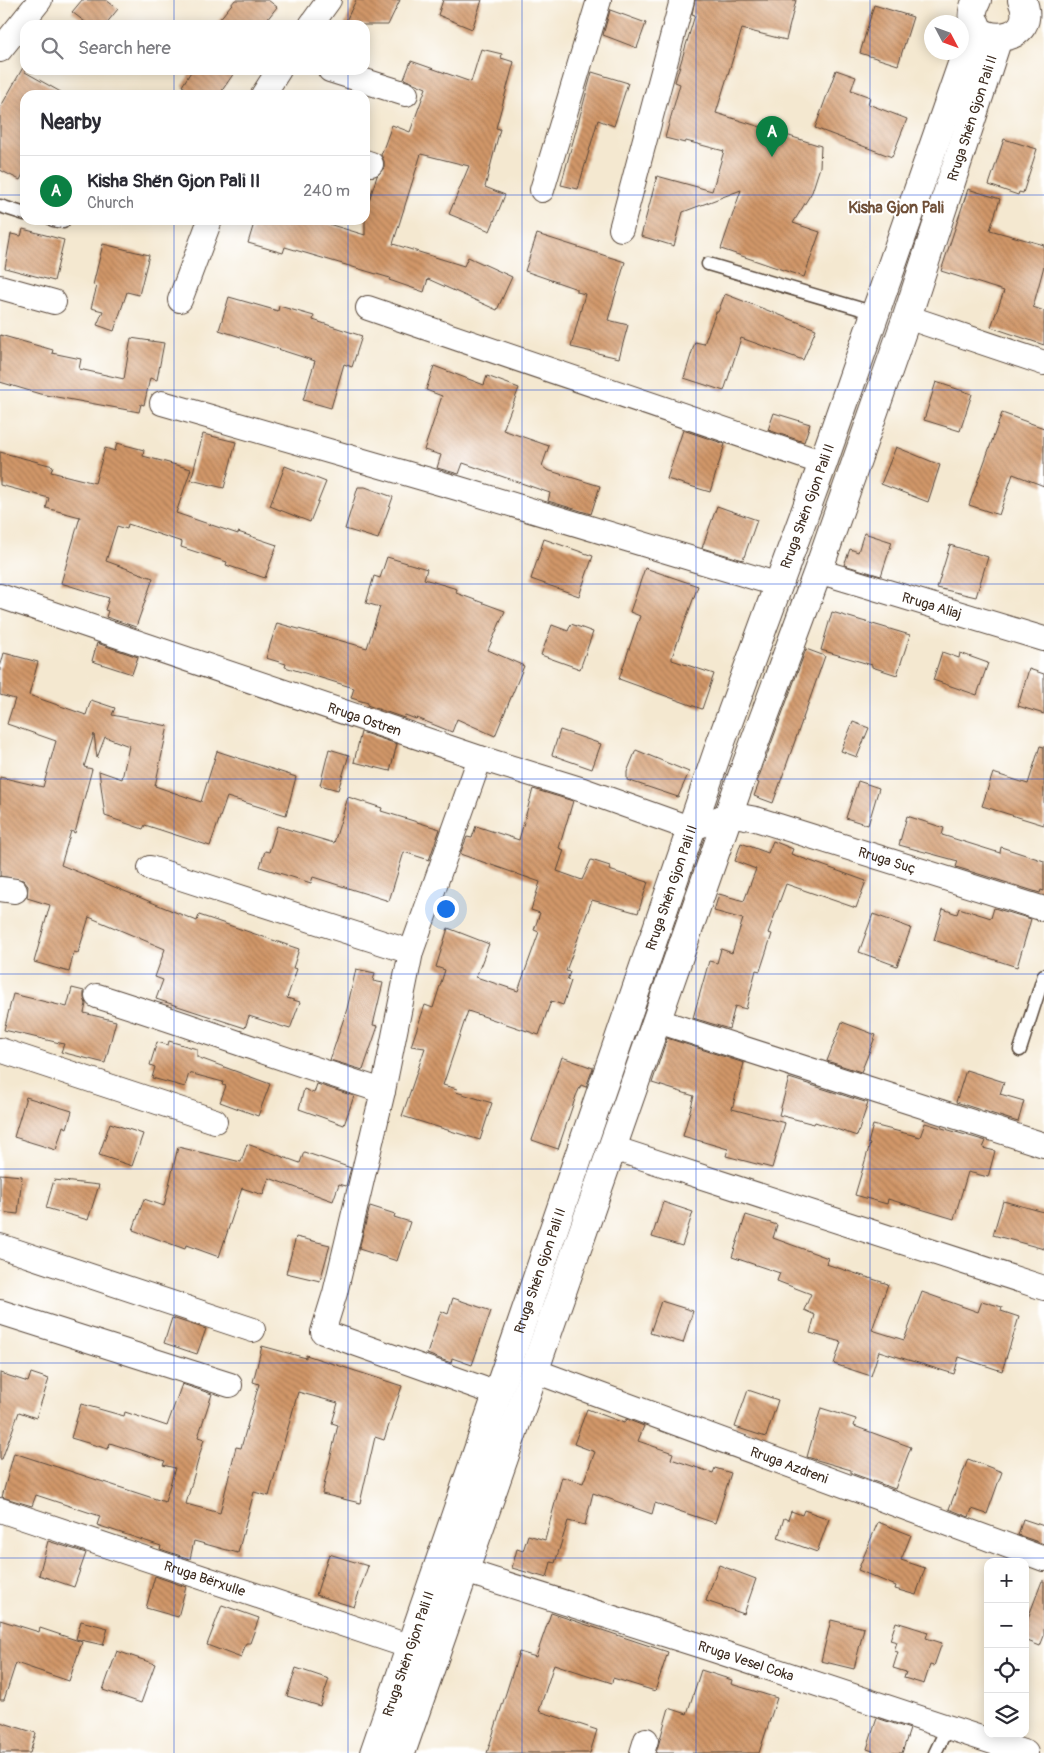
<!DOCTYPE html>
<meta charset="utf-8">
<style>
body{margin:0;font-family:Pangolin,sans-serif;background:#f2f2f3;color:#2b2b33}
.controls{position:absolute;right:15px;bottom:15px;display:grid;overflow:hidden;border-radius:10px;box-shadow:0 2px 12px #0003}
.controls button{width:45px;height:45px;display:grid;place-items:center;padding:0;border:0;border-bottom:1px solid #e1e1e2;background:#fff;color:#2b2b33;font:25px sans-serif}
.compass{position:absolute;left:924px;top:15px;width:45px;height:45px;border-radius:50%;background:#fff;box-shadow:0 2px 12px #0003;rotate:131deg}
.you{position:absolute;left:445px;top:908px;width:18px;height:18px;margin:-12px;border:4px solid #fff;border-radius:50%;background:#1a73e8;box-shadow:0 0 0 8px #1a73e833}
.badge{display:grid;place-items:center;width:32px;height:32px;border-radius:50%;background:#0b8043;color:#fff;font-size:16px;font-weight:700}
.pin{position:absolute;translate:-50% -41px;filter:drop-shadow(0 1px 2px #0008)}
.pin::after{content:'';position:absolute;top:26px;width:18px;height:15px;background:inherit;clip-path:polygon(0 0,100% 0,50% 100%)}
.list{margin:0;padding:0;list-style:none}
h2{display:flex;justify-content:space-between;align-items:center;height:65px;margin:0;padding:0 20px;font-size:21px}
h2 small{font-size:16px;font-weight:400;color:#7c7c81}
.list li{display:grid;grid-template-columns:32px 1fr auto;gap:15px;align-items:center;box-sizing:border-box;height:70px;padding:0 20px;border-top:1px solid #e1e1e2}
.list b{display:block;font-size:19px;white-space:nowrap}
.list p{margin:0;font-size:16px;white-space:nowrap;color:#7c7c81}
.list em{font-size:16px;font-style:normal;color:#7c7c81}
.icon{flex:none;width:28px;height:28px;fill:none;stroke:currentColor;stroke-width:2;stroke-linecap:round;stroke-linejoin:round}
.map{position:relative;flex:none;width:1044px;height:1753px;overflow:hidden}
.search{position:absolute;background:#fff;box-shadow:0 2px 12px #0003;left:20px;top:20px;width:350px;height:55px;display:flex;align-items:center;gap:12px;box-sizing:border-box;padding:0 18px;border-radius:15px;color:#7c7c81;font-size:19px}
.panel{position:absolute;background:#fff;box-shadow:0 2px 12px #0003;left:20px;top:90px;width:350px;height:135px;border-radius:15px}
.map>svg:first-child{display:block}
.building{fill:url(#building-back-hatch)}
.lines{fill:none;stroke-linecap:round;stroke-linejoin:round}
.lane-casing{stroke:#574639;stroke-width:15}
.street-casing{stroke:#574639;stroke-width:26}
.secondary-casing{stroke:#574639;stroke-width:30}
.lane{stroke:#fff;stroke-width:12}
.street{stroke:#fff;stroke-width:24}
.secondary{stroke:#fff;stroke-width:28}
.grid{fill:none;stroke:#1d4ed8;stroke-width:1;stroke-opacity:0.55}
.labels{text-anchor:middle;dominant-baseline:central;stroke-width:4;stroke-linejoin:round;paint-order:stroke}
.street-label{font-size:14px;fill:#3b2a1e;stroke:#fff}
.quarter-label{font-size:16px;font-weight:bold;fill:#705038;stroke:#fff}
</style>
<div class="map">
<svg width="1044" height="1753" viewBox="0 0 1044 1753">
<defs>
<pattern id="building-back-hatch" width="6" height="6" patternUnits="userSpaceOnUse" patternTransform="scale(1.25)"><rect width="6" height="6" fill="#d19769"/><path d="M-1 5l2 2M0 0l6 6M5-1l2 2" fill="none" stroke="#ab7b56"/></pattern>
</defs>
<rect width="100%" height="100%" fill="#fff"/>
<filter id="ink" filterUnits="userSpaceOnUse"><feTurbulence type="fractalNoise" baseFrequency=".02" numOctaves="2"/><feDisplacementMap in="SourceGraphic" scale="10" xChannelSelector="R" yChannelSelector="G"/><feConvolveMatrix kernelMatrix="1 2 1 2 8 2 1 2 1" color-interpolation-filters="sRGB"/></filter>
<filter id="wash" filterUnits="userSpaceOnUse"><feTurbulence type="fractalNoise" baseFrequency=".0096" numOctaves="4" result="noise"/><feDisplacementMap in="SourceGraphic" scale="20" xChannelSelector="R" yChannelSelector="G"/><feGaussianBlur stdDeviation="1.12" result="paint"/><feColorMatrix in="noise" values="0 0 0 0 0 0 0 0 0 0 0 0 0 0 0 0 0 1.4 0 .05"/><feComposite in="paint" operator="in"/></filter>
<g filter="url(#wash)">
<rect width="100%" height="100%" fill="#f4e8d0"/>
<g id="blocks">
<!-- building -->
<path class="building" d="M82 0H106L118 9 105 25H89L72 12Z
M235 0H268L277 7 263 25H215Z
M356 0H400L388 25H344Z
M443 0H482L472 29 438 15Z
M695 0H796L786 40 742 29 716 113 821 146 820 167 812 192 793 223 820 232 804 277 721 249 741 190 683 212 674 246 641 236 657 176 712 191 724 151 686 141 685 143 665 138 680 84 675 82 695 15 692 14Z
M874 5 913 17 898 65 860 53Z
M610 10 646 23 637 48 603 35Z
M481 49 502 54 501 58 514 62 496 128 500 129 485 187 505 195 490 231 449 214 469 166 421 154 393 244 464 266 468 257 512 277 497 310 428 279 424 292 389 280 390 278 285 247 283 253 248 243 255 220H315L365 235V213L377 176 384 168V161L381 155 392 125 410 132 426 88 404 79 411 61 471 82Z
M25 64V72L66 95H25V170L20 180 0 170V108Z
M192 70H236L219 95H196L182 86Z
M836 70 856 77 851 90 870 97 868 104 907 119 892 157 815 128Z
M592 72 628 83 614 126 598 120 578 189 561 185Z
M1004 139 1037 149 1023 193 1019 192 1018 195 989 185Z
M968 189 1000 199 990 230 1044 245V266L1033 307 1044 311V345L991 327 1004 291 941 271Z
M23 229 64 240 54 281 5 268 11 234 21 236Z
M537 234 625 262 608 320 628 325 619 358 571 347 585 294 577 292V289L525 271Z
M103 244 149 255 139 295 127 292 114 331 97 325 103 311 91 308 97 286 93 285Z
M725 294 816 329 803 360 741 338 724 391 684 378 695 342 704 344 716 312H718Z
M229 297 278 311 279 306 314 316 313 320 362 336 352 367 344 364 331 408 303 400 315 361 219 330Z
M0 335 53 350 52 353 81 359 79 369 124 379 131 338 164 343 157 380 150 378 144 405 141 404 139 412 40 394 0 382Z
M434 366 484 385 487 376 519 388 503 430 549 446 542 466 547 470 600 486 591 514 548 501 550 493 463 463 459 474 437 468 441 455 424 450 442 396 426 390Z
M936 382 972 394 960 431 924 420Z
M774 413 810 424 804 442 768 430Z
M1002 413 1044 428V486L1013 474 999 515 969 505Z
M683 430 725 444 710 492 667 479Z
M203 434 236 442 224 488 191 480Z
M117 443 144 450 143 456 191 469 176 513 238 534V532L277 545 265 578 226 565 227 562 181 547 182 542 128 524 127 529 117 526 106 561 153 578 136 627 106 617 108 611 105 610 109 598 61 583 80 517 46 508 49 498 0 485V452L53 466 51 472 95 483 105 448 115 451Z
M896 447 940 465 928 502 881 484Z
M285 466 326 482 310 522 270 506Z
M358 487H365L393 497 378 539 345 529Z
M717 506 757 520 743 560 702 548Z
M864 533 892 542 881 576 844 565 850 549 858 552Z
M544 539 593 556 579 596 531 579Z
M950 545 988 557 976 597 937 588Z
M387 557 427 569 424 579 457 589 456 593 505 611 488 650 524 666 495 736 457 719 452 732 417 718 416 719 405 715 404 718 367 705 368 703 351 698 354 688 285 667 286 664 266 658 277 623 367 648 380 607 366 603 374 576 380 578Z
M645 568 698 586 672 657V660L714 674 702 709 619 679 640 616 630 612Z
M832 612 910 635 897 675 872 667V665L821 650Z
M571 624 593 632 580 669 541 655 552 625 568 631Z
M97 643 138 657 132 674 92 661Z
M806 649 825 656 773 803 754 796 759 783 757 782Z
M942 652 959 658 960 653 988 663 977 695 933 680Z
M4 653 38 662 29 695 86 715 91 700 115 708 112 715 168 726 155 786 201 802 217 751 296 777 286 815 227 797 210 846 145 825 143 829 105 816 99 771 122 779 129 746 105 737 97 758 94 734 84 767 92 769 75 833 71 831 61 865 197 921 199 915 299 949 293 968 297 969 287 998 300 1002 290 1029 249 1016 245 1028 156 999 163 980 155 977 165 949 89 917 78 953 74 952 69 972 34 962 50 905 27 898 28 886 23 880 0 876V777L43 787 56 741 7 724 15 699 0 695V668Z
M1029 669 1044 674V714L1018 706Z
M853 722 869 728 857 757 841 751Z
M560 730 601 744 592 769 552 755Z
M361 732 397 744 390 771 354 762Z
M1040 746 1044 747V825L982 806 993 773 1028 784Z
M329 749 349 755 338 790 320 785Z
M636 750 689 772 678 797 627 780V772Z
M858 781 879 788 868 825 846 818Z
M533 789 573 801 559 848 564 850 557 871 582 880 591 860 610 866 609 870 648 882 638 913 592 900 566 971 570 972 567 980 571 981 563 1005 551 1001 539 1035 468 1011 443 1085 457 1089 456 1092 492 1103 480 1140 402 1116 425 1048 411 1046 425 1005 433 1008 445 970 436 967 448 928 489 944 476 977 518 991 539 932 534 930 540 913 531 910 540 882 460 854 467 837 472 838 476 826 519 840Z
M348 797 382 808 381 811 440 829 429 860 404 852 389 901 313 877 311 883 260 867 265 851 269 852 277 826 334 843Z
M907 816 944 828 942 835 1000 853 1001 847 1044 861V891L1041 890 1040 893 956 867 958 861 899 845Z
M773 841 793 849 791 854 866 881 856 908 786 884 768 933 772 934 760 971 756 970 746 1009 735 1006 729 1029 693 1018 709 961 717 963 721 949 732 953 743 919 714 911 719 894 744 901 756 869 735 861 741 843 768 853Z
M959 908 991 918 994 908 1031 919 1017 967 934 940 943 909 957 914Z
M873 914 911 928 897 966 859 952Z
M356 969 375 973 373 981 383 983 373 1025 378 1026 363 1070 330 1060 347 1009Z
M72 988 84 991V998L86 1004 84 1013 116 1021 105 1063 61 1052 64 1044 4 1030 13 994 67 1007Z
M842 1022 876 1035 861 1072 827 1061Z
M667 1038 744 1063 732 1109 785 1123 772 1168 726 1156 728 1149 683 1136 694 1096 652 1083Z
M169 1041 197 1049V1057L270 1084 258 1116 220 1102 226 1086 222 1085 223 1082 189 1073 185 1087 152 1078 155 1067 150 1065 157 1042 168 1045Z
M562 1057 593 1068 586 1087 581 1085 576 1096 558 1149 532 1140Z
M966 1070 1004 1082 1000 1094 1024 1101 1018 1122 956 1102Z
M789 1078 868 1103 857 1136 815 1122 814 1124 779 1115Z
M317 1084 354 1096 344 1125 299 1109 304 1089 314 1093Z
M26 1097 72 1111 67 1128 63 1126 56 1150 14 1137Z
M110 1123 143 1134 132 1166 99 1155Z
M925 1123 986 1141 983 1148 995 1151 988 1177 968 1172 954 1219 888 1199 887 1204 855 1195 870 1144 868 1143 873 1125 920 1137Z
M247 1144 300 1163 304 1152 351 1168 346 1186 339 1184 333 1201 269 1178 263 1195 242 1188 219 1257 186 1245 185 1249 133 1230 144 1199 164 1206 178 1147 241 1162Z
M0 1174 22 1176 18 1214 0 1212Z
M54 1180 99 1185 88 1220 46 1208Z
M1003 1201 1044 1212V1249L993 1235Z
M663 1202 693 1212 682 1246 652 1237Z
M370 1206 395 1214 394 1217 410 1222 397 1261 359 1249Z
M746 1215 777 1225 773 1238 828 1258 826 1264 888 1284 872 1330 904 1340 922 1292 978 1312 982 1301 1002 1307 1001 1311 1019 1317 1002 1371 959 1357 954 1374 879 1351 871 1376 834 1364 841 1342 810 1333 815 1315 804 1310 811 1294 777 1281 780 1273 732 1257Z
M296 1237 330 1245 320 1281 286 1273Z
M453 1298 491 1311 472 1365 452 1358 451 1363 427 1354 441 1311 448 1314Z
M661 1301 693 1311 683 1343 650 1333Z
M172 1318 206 1329 197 1354 164 1343Z
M262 1346 306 1358V1355L402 1386 384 1440 375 1437 360 1503 322 1494 338 1425 332 1423 338 1403 298 1392 269 1496 254 1492 238 1553 194 1541 190 1559 160 1549 161 1546 97 1525 100 1516 36 1495 32 1506 2 1497 14 1453 165 1502 175 1468 163 1465 165 1461 110 1443 108 1449 71 1438 81 1404 124 1416 125 1412 167 1426 182 1384 212 1394 198 1437 204 1439 186 1504 220 1513 236 1447 241 1448 259 1384 253 1382Z
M0 1373 28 1382 31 1373 49 1379 36 1418 19 1412 2 1459H0Z
M748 1390 778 1400 766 1437 735 1427Z
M821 1408 856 1419 854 1426 911 1447 895 1489 851 1473V1470L807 1457Z
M587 1409 624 1423 626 1419 644 1426 638 1441 673 1453 671 1459 713 1473 715 1468 731 1473 715 1523 655 1503 652 1514 593 1493 585 1525 568 1521 555 1563 551 1562 547 1578 512 1568 517 1549 523 1551 528 1535 545 1540 562 1477 583 1483 595 1452 574 1444Z
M968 1459 1002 1472 987 1514 972 1509 969 1517 949 1509Z
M804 1510 829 1519 817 1552 778 1538 784 1518 788 1520 791 1511 802 1515Z
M1023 1519 1044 1526V1544L1018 1535Z
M878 1522 911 1535 901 1560 925 1568 916 1595 895 1589 896 1586 858 1570Z
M48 1541 86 1553 74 1587 39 1575Z
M329 1554 368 1566 354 1607 316 1595Z
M719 1565 756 1579 744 1614 706 1601Z
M155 1576 186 1587 178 1617 146 1608Z
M1042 1581H1044V1636L1040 1646 1025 1640V1626Z
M222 1605 259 1618 250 1643H246L241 1658 207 1645Z
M551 1613 668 1652 655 1691 613 1678 612 1683 554 1664 539 1711 597 1730 590 1753H487L519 1652 536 1657Z
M0 1620 39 1632 40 1628 82 1642 69 1681 16 1663 4 1700H0Z
M831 1620 864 1628 854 1669 821 1661Z
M81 1621 108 1628 103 1645 76 1639Z
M896 1622 928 1632 926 1638 942 1643 934 1666 930 1665 924 1684 904 1678 906 1672 893 1668 898 1652 894 1651 897 1642 890 1640Z
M117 1651 155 1664 141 1703 103 1690Z
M296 1668 329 1679 320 1706 287 1696Z
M701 1670 732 1680 731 1684 777 1698 759 1753H656L669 1708 687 1714Z
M877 1718 910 1729 902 1753H878L867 1749Z
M0 1722 36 1733 30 1753H0Z"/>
</g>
</g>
<g filter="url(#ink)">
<use href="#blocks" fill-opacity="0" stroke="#574639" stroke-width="1"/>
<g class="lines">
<defs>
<path id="lane" d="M0 206 25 214
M53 220 63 222
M708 264 875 313
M1020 1050 1044 975
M935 1753 947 1728"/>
<g id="street">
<path d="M311 25 329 0"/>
<path d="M0 50 40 0"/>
<path d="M330 70 406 94"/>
<path d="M263 95 279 70"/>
<path d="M365 162 371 164"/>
<path d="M542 190 599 0"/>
<path d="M621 229 682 0"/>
<path d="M0 287 54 302"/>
<path d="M180 300 210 220"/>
<path d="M368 308 823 463"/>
<path d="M907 317 1044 363"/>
<path d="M162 403 457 488 779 585"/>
<path id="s1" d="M818 571 1044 639"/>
<path id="s2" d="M0 596 480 758 583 790 692 829 729 814 756 819 1044 909"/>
<path d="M480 758 411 952 383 1091 335 1293 323 1332 498 1394"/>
<path d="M150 868 411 952"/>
<path d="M0 889 15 891"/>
<path d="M97 996C193 1026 287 1061 383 1091"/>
<path d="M658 1021 1044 1145"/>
<path d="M0 1050 215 1121"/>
<path d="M613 1148 1044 1288"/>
<path d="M0 1246 253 1330"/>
<path d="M0 1312 230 1385"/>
<path id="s3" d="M535 1371 1044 1559"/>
<path id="s4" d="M0 1510 411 1647"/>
<path id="s5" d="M465 1571 708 1648 1026 1753"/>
<path d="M642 1753 646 1740"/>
</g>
<g id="secondary">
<path d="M977 0C952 49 1044 49 1022 0"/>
<path id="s6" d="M374 1753 721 742 823 463 976 24"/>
<path id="s7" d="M401 1753 736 793 818 571 907 317 998 38"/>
</g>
</defs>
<!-- lane casing -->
<use href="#lane" class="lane-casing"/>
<!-- street casing -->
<use href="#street" class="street-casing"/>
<!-- secondary casing -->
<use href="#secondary" class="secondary-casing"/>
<!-- lane -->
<use href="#lane" class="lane"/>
<!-- street -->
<use href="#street" class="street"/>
<!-- secondary -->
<use href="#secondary" class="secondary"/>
</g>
</g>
<!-- grid -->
<path class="grid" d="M174 0V25M348 0V25M522 0V1753M696 0V1753M870 0V1753M174 70V95M348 70V95M0 195H25M365 195H1044M174 220V1753M348 220V1753M0 390H1044M0 584H1044M0 779H1044M0 974H1044M0 1169H1044M0 1363H1044M0 1558H1044"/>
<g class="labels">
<!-- street labels -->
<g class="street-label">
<text stroke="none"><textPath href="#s7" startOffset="1732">Rruga Shën Gjon Pali II</textPath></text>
<text stroke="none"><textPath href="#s6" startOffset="1320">Rruga Shën Gjon Pali II</textPath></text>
<text stroke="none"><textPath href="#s1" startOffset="119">Rruga Aliaj</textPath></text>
<text stroke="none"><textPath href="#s2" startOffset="385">Rruga Ostren</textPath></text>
<text stroke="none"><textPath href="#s2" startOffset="935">Rruga Suç</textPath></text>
<text stroke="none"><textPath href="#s6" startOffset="915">Rruga Shën Gjon Pali II</textPath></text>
<text stroke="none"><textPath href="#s6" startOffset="510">Rruga Shën Gjon Pali II</textPath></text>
<text stroke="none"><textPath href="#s3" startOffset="271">Rruga Azdreni</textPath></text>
<text stroke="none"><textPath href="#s4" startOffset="216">Rruga Bërxulle</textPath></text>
<text stroke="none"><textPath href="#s6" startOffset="105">Rruga Shën Gjon Pali II</textPath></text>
<text stroke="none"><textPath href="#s5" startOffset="295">Rruga Vesel Coka</textPath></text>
</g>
<!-- quarter labels -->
<g class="quarter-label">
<text x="896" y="208">Kisha Gjon Pali</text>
</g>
</g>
</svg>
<div class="controls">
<button>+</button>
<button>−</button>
<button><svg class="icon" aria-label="locate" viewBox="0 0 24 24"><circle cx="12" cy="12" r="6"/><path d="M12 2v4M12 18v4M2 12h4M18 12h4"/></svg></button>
<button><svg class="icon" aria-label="layers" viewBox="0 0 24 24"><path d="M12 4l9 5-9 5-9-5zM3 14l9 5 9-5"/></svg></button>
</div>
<svg class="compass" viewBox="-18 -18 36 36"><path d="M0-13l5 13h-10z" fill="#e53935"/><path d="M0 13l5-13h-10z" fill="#7c7c81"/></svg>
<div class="you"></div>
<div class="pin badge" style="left:772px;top:157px">A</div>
<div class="search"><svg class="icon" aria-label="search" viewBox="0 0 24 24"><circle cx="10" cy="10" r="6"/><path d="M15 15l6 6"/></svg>Search here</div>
<section class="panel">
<h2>Nearby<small></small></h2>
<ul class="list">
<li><span class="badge">A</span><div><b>Kisha Shën Gjon Pali II</b><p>Church</p></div><em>240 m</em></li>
</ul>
</section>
</div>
